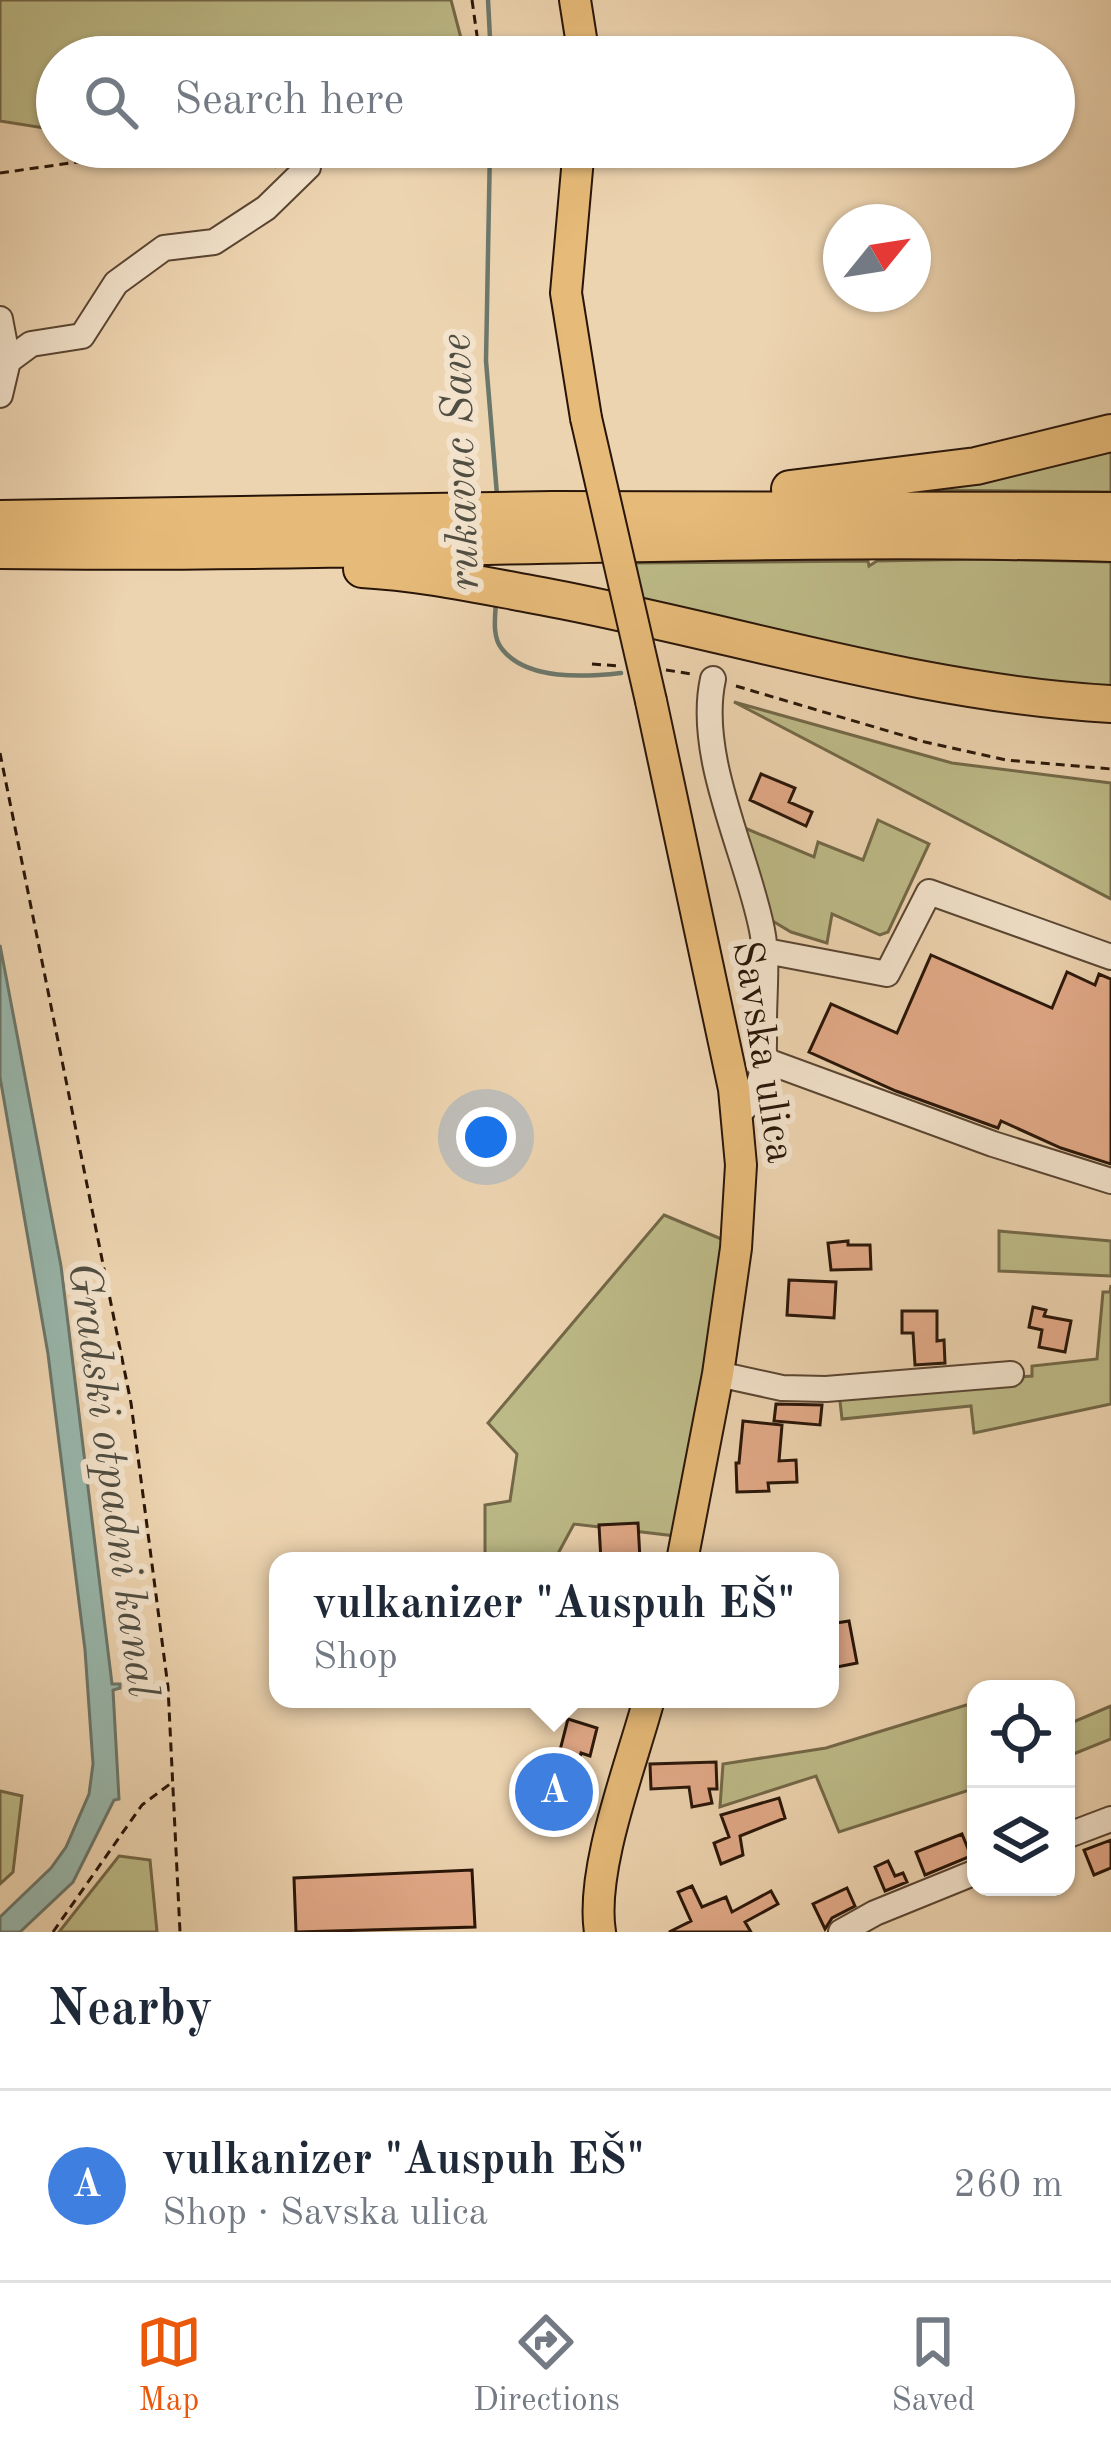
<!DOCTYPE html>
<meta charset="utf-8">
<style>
body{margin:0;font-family:"Old Standard TT",serif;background:#f6f6f7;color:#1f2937}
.controls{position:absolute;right:36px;bottom:36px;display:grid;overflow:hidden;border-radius:24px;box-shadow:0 3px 9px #0004}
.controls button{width:108px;height:108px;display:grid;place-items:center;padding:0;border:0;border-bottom:3px solid #e0e1e3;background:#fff;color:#1f2937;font:60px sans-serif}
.compass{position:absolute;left:823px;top:204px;width:108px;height:108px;border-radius:50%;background:#fff;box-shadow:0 3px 9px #0004;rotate:60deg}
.you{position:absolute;left:486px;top:1137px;width:42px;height:42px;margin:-30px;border:9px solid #fff;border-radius:50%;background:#1a73e8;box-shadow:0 0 0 18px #1a73e833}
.badge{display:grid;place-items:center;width:78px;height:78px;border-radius:50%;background:#ea580c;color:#fff;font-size:39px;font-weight:700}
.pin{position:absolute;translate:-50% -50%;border:6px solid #fff;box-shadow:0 3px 12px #0006}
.popup{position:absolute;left:269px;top:1552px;width:570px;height:156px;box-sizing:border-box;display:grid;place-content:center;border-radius:24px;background:#fff;filter:drop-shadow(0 3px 9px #0005);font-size:39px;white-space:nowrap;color:#747a83}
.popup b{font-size:45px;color:#1f2937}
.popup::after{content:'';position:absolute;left:50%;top:100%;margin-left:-24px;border:24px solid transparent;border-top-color:#fff}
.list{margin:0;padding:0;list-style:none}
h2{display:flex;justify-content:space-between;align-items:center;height:156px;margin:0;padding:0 48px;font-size:51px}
h2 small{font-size:39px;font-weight:400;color:#747a83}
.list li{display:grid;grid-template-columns:78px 1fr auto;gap:36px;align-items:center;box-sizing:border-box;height:192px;padding:0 48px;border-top:3px solid #e0e1e3}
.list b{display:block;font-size:45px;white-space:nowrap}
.list p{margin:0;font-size:39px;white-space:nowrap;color:#747a83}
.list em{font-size:39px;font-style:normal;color:#747a83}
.icon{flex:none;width:66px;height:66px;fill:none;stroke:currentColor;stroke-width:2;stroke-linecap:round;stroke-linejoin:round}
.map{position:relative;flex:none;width:1111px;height:1932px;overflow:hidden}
.search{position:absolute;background:#fff;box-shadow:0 3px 9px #0004;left:36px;right:36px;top:36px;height:132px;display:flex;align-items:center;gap:30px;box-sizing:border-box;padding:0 42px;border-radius:66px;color:#747a83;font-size:45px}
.sheet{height:348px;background:#fff}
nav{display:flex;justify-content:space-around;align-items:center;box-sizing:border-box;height:168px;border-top:3px solid #e0e1e3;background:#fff;font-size:33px;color:#747a83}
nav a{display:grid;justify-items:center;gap:6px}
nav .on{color:#ea580c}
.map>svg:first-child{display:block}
.green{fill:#bdbb88;stroke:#736848;stroke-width:3}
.water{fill:#99b8ad;stroke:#6c776b;stroke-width:3}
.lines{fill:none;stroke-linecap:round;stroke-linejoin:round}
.stream{stroke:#6c776b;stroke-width:4.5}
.building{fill:#e3aa89;stroke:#291508;stroke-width:3}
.minor-casing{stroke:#5a4532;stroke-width:28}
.major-casing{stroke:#291508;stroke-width:34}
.highway-casing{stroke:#291508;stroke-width:40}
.path{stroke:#291508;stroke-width:3;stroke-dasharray:9 6;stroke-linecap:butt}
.minor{stroke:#f3e3cc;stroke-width:24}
.major{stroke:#e6ba78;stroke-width:30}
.highway{stroke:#e6ba78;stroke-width:36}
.major-bridge-casing{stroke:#291508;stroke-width:34;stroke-linecap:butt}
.major-bridge{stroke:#e6ba78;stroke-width:30}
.labels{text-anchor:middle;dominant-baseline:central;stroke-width:12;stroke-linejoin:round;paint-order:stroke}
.street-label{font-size:42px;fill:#291508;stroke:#f3e3cc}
.water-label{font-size:45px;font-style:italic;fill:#504e42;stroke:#f3e3cc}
</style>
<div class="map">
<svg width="1111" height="1932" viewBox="0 0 1111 1932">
<rect width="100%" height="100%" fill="#edd4b0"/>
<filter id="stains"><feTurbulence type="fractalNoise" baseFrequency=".00167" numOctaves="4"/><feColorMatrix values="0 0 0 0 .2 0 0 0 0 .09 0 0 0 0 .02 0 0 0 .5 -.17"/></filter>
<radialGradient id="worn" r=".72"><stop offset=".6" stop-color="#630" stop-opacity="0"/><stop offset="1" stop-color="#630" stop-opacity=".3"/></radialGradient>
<!-- green -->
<path class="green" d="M0 0H451L466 57H57V130L0 121Z
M1111 449V492L929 490Z
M981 559 1111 562V693L993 681 642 601 633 563 868 561 869 566 877 561Z
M734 702 952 763 1111 783V899Z
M878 820 929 844 888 932 880 935 832 914 827 943 791 932 771 920 740 826 814 857 818 842 863 860Z
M664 1215 731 1243 676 1536 574 1524 554 1561H485V1505L510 1501 517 1454 488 1423Z
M999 1231 1111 1241V1276L999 1271Z
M1111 1285V1404L974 1433 971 1406 842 1419 839 1392 1032 1376V1366L1097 1359 1103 1292H1110Z
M976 1702V1788L839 1832 816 1776 720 1807 723 1764 826 1748Z
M1111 1706V1739L1066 1757V1725Z
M0 1791 22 1796 13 1872 0 1884Z
M119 1856 150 1860 157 1932H59Z"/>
<!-- water -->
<path class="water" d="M0 945 61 1266 112 1684H120V1688L113 1690 119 1799 114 1800 73 1882 20 1932H0V1917L51 1868 66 1847 89 1794 93 1764 85 1650 48 1354 0 1077Z"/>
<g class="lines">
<!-- stream -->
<path class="stream" d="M488 0 491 57
M490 147 486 361 497 495
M496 602C495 617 492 637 502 649 527 681 586 677 621 673"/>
</g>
<!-- building -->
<path class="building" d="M761 774 795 788 789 802 812 812 806 826 750 800Z
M931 955 1052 1008 1067 972 1095 985 1099 974 1111 979V1164L1061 1148 1001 1121 998 1128 896 1091 809 1052 831 1004 897 1033Z
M848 1241V1245H870L871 1269 831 1270 828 1243Z
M789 1280 836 1282 834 1318 787 1315Z
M1033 1307 1046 1310 1044 1316 1071 1321 1065 1352 1039 1347 1042 1330 1029 1327Z
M902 1311H937V1341L944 1340 945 1363 915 1365 913 1333H902Z
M776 1404 822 1405 820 1425 774 1421Z
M743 1421 782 1425 779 1461 796 1460 797 1482 768 1483 769 1491 737 1492 736 1463H739Z
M638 1523 640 1559 601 1561 599 1525Z
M849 1621 857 1663 837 1667 830 1624Z
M568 1719 597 1728 590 1756 581 1753 564 1817 542 1811 545 1798 531 1794 542 1753 558 1758Z
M716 1762 717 1789H709L712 1803 692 1807 689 1787 651 1789 650 1764Z
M779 1798 785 1818 740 1836 743 1855 721 1864 714 1843 729 1837 721 1815Z
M962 1834 971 1856 925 1875 916 1852Z
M1111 1840V1868L1094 1875 1084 1850Z
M888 1861 895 1876 903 1873 907 1882 885 1891 875 1867Z
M472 1870 475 1927 296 1932 294 1878Z
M692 1886 702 1907 726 1897 732 1912 771 1891 778 1904 745 1922 751 1932H669L691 1921 678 1892Z
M847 1888 855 1906 832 1918 825 1929 813 1904Z"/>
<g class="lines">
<defs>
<path id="minor" d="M0 319 8 361 0 395
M8 361 31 344 82 336 116 283 164 248 214 242 266 208 308 167
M713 679C696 757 747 853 762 930 768 960 764 991 764 1022 764 1057 767 1090 738 1114
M766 951 887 974 929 892 1111 957
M764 1060 993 1144 1111 1181
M718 1374 782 1388 826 1389 1011 1374
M1066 1836 1111 1819
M841 1932 875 1913 976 1872"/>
<path id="major" d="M575 0 584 57
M579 147 566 293 586 418
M651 701 734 1089 741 1165 736 1248 718 1374 682 1561
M600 1932C590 1869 632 1763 649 1699"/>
<path id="highway" d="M790 489 976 466 1111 433
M0 519 552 510 1111 511
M0 550C370 555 741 533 1111 543
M362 569C417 572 471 583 525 593 721 628 912 693 1111 704"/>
</defs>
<!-- minor casing -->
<use href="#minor" class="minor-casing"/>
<!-- major casing -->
<use href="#major" class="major-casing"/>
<!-- highway casing -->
<use href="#highway" class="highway-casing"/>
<!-- path -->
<path class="path" d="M472 0 480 57
M328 155 342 147
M0 173C71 163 144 151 216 153 237 154 257 166 280 167
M592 664 620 666
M666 670 692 674
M736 686 925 742 1006 760 1111 769
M0 753 131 1403 168 1687 180 1932
M53 1932 142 1805 170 1784"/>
<!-- minor -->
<use href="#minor" class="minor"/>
<!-- major -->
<use href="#major" class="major"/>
<!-- highway -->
<use href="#highway" class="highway"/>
<defs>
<path id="major-bridge" d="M586 418 651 701"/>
</defs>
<!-- major-bridge casing -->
<use href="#major-bridge" class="major-bridge-casing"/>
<!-- major-bridge -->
<use href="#major-bridge" class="major-bridge"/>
</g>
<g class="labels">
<!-- street labels -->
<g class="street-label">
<text transform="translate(762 1052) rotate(81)">Savska ulica</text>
</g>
<!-- water labels -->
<g class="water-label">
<text transform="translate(462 462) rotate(-92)">rukavac Save</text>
<text transform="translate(111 1480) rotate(82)">Gradski otpadni kanal</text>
</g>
</g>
<rect width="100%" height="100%" filter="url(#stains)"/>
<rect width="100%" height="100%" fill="url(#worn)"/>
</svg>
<div class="controls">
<button><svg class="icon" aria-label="locate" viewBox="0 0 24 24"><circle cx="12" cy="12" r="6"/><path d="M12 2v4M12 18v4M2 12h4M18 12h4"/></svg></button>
<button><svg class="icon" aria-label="layers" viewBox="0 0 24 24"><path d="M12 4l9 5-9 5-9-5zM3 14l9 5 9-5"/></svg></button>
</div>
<svg class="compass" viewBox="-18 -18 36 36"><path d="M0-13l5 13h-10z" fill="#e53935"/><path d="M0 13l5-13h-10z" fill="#747a83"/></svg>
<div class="you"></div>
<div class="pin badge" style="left:554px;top:1792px;background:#3f7fe0">A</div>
<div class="popup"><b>vulkanizer &quot;Auspuh EŠ&quot;</b>Shop</div>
<div class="search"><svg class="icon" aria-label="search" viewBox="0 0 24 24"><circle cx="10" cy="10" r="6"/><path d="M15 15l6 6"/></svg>Search here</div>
</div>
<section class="sheet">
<h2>Nearby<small></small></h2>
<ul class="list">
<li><span class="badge" style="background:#3f7fe0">A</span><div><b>vulkanizer &quot;Auspuh EŠ&quot;</b><p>Shop · Savska ulica</p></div><em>260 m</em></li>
</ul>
</section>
<nav>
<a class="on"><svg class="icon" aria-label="map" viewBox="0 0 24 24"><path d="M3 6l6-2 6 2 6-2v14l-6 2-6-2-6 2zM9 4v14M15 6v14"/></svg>Map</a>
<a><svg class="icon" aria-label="directions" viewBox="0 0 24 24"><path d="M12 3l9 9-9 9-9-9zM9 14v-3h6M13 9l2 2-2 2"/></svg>Directions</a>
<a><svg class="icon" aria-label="saved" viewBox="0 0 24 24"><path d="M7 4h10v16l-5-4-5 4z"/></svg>Saved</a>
</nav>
